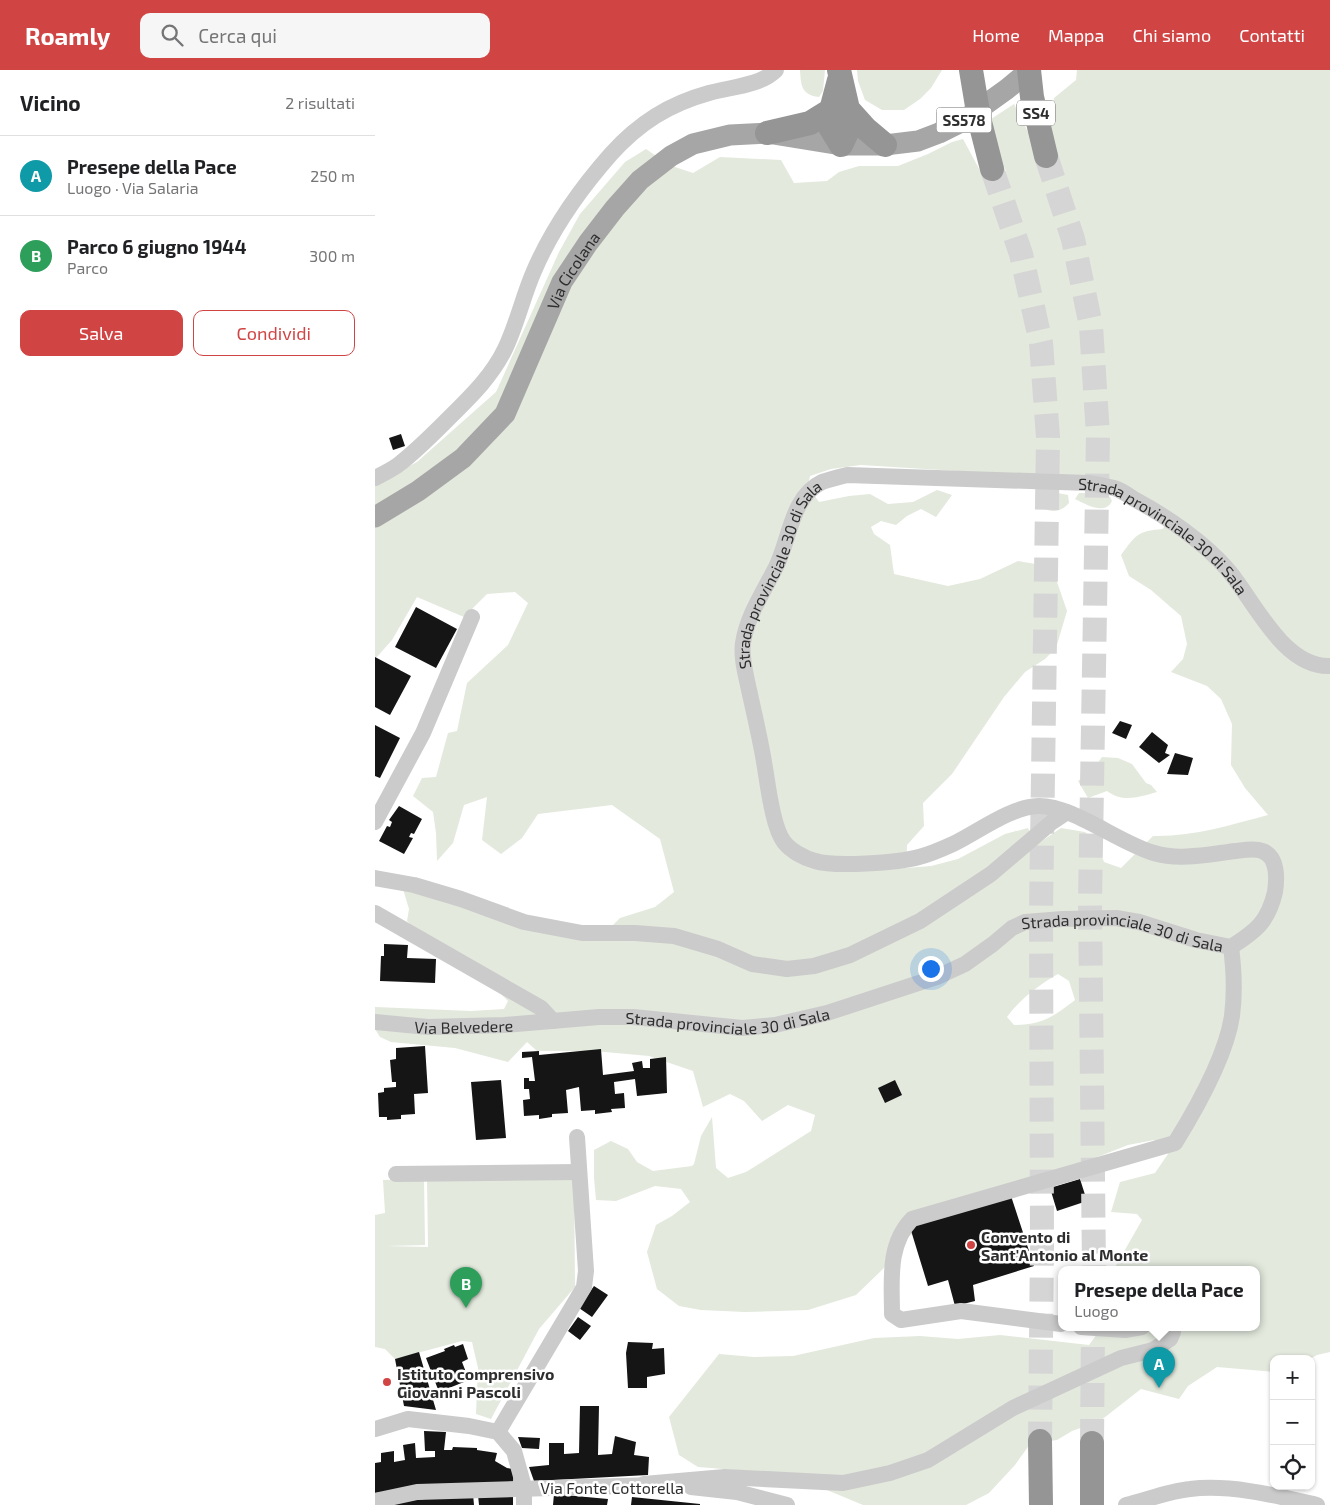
<!DOCTYPE html>
<html lang="it">
<meta charset="utf-8">
<style>
body{margin:0;font-family:"Exo 2",sans-serif;background:#f6f6f6;color:#202124}
.controls{position:absolute;right:15px;bottom:15px;display:grid;overflow:hidden;border-radius:10px;box-shadow:0 1px 4px #0004}
.controls button{width:45px;height:45px;display:grid;place-items:center;padding:0;border:0;border-bottom:1px solid #e0e0e0;background:#fff;color:#202124;font:25px sans-serif}
.you{position:absolute;left:555px;top:898px;width:18px;height:18px;margin:-12px;border:4px solid #fff;border-radius:50%;background:#1a73e8;box-shadow:0 0 0 8px #1a73e833}
.badge{display:grid;place-items:center;width:32px;height:32px;border-radius:50%;background:#d14444;color:#fff;font-size:16px;font-weight:700}
.pin{position:absolute;translate:-50% -41px;filter:drop-shadow(0 1px 2px #0008)}
.pin::after{content:'';position:absolute;top:26px;width:18px;height:15px;background:inherit;clip-path:polygon(0 0,100% 0,50% 100%)}
.popup{position:absolute;left:683px;top:1196px;width:202px;height:65px;box-sizing:border-box;display:grid;place-content:center;border-radius:10px;background:#fff;filter:drop-shadow(0 1px 4px #0005);font-size:16px;white-space:nowrap;color:#757577}
.popup b{font-size:19px;color:#202124}
.popup::after{content:'';position:absolute;left:50%;top:100%;margin-left:-10px;border:10px solid transparent;border-top-color:#fff}
.list{margin:0;padding:0;list-style:none}
h2{display:flex;justify-content:space-between;align-items:center;height:65px;margin:0;padding:0 20px;font-size:21px}
h2 small{font-size:16px;font-weight:400;color:#757577}
.list li{display:grid;grid-template-columns:32px 1fr auto;gap:15px;align-items:center;box-sizing:border-box;height:80px;padding:0 20px;border-top:1px solid #e0e0e0}
.list b{display:block;font-size:19px;white-space:nowrap}
.list p{margin:0;font-size:16px;white-space:nowrap;color:#757577}
.list em{font-size:16px;font-style:normal;color:#757577}
.actions{display:flex;gap:10px;padding:15px 20px}
.actions a{flex:1;padding:11px 0;border:1px solid #d14444;border-radius:10px;text-align:center;font-size:18px;color:#d14444}
.actions .main{background:#d14444;color:#fff}
.icon{flex:none;width:28px;height:28px;fill:none;stroke:currentColor;stroke-width:2;stroke-linecap:round;stroke-linejoin:round}
.map{position:relative;flex:none;width:955px;height:1435px;overflow:hidden}
header{display:flex;align-items:center;gap:30px;box-sizing:border-box;height:70px;padding:0 25px;background:#d14444;color:#fff}
header strong{font-size:24px}
nav{display:flex;gap:28px;margin-inline-start:auto;font-size:18px}
.search{width:350px;height:45px;background:#f6f6f6;display:flex;align-items:center;gap:12px;box-sizing:border-box;padding:0 18px;border-radius:10px;color:#757577;font-size:19px}
main{display:flex}
aside{flex:1;background:#fff}
.map>svg:first-child{display:block}
.green{fill:#e3e9dd;fill-rule:evenodd}
.building{fill:#151515}
.lines{fill:none;stroke-linecap:round;stroke-linejoin:round}
.highway-tunnel{stroke:#d5d5d5;stroke-width:24;stroke-dasharray:24 12;stroke-linecap:butt}
.minor{stroke:#cbcbcb;stroke-width:16}
.major{stroke:#a6a6a6;stroke-width:21}
.highway{stroke:#959595;stroke-width:24}
.highway-bridge{stroke:#959595;stroke-width:24}
.poi-dot{fill:#d14444;stroke:#fff;stroke-width:2}
.labels{text-anchor:middle;dominant-baseline:central;stroke-width:5;stroke-linejoin:round;paint-order:stroke}
.shield{fill:#fff;stroke:#6d6d6d;stroke-width:1}
.shield-label{font-size:15px;font-weight:bold;fill:#2e2e2e}
.street-label{font-size:16px;fill:#2e2e2e;stroke:#fff}
.poi-label{font-size:16px;font-weight:bold;fill:#2e2e2e;stroke:#fff;text-anchor:start}
</style>
<header>
<strong>Roamly</strong>
<div class="search"><svg class="icon" aria-label="search" viewBox="0 0 24 24"><circle cx="10" cy="10" r="6"/><path d="M15 15l6 6"/></svg>Cerca qui</div>
<nav><a>Home</a><a>Mappa</a><a>Chi siamo</a><a>Contatti</a></nav>
</header>
<main>
<aside>
<h2>Vicino<small>2 risultati</small></h2>
<ul class="list">
<li><span class="badge" style="background:#0f9aa8">A</span><div><b>Presepe della Pace</b><p>Luogo · Via Salaria</p></div><em>250 m</em></li>
<li><span class="badge" style="background:#2e9e5b">B</span><div><b>Parco 6 giugno 1944</b><p>Parco</p></div><em>300 m</em></li>
</ul>
<div class="actions"><a class="main">Salva</a><a>Condividi</a></div>
</aside>
<div class="map">
<svg width="955" height="1435" viewBox="0 0 955 1435">
<rect width="100%" height="100%" fill="#fff"/>
<!-- green -->
<path class="green" d="M425 0H450L448 21 444 27C426 25 426 15 425 0Z
M482 0H567L556 18 545 29 529 40H507L490 30 483 11Z
M702 0H955V1282L942 1285 935 1289H899V1302L842 1297 813 1316 804 1329 766 1319 725 1351 697 1361 682 1370 655 1374 640 1395 614 1423 591 1435H488L428 1410 374 1401 323 1397 304 1385 294 1347 344 1284 379 1287 418 1286 499 1268 545 1266 583 1269 625 1265 714 1275 727 1257H882V1199H739L767 1150 762 1144 736 1142 745 1112 780 1103 793 1084 779 1070 753 1075 554 1153 528 1170 509 1198 481 1225 433 1240 370 1242 326 1240 304 1236 282 1219 272 1182 281 1155 297 1146 315 1132 306 1119 280 1116 241 1131 221 1130 219 1108V1080L236 1071 253 1079 262 1092 278 1101 317 1096 319 1094 326 1066 337 1047 341 1098 353 1108 371 1102 436 1061 440 1045 413 1035 387 1051 369 1031 355 1024 328 1037 318 1001 274 986 219 981H162L152 972 133 992 80 978 16 972 5 967 0 959V937L96 941 129 939 133 931 104 902 46 865 32 851 34 839 28 819 224 869 245 848 280 837 299 822 285 769 237 735 163 744 147 768 126 784 107 770 112 727 89 735 78 773 62 791 61 763 58 742 38 726 47 708 61 707 73 663 82 661 92 613 133 575 153 533 140 522 112 524 89 547 42 527 17 570 0 589V414L42 392 121 322 184 182 205 144 250 92 271 79 294 95 318 103 345 87 406 90 419 113 452 111 464 102 484 96H523L553 84 577 72 588 69 609 108 631 101 610 53 639 34 665 86 672 69 679 28 701 10ZM486 395 614 403 744 419 793 446 788 459C762 461 761 465 746 485L754 506 776 520 806 546 812 574 808 589 796 602 832 616 846 629 857 654 856 695 870 718 893 745C855 755 817 767 778 766L746 798 729 792 721 772 710 762 686 758 661 775 653 758 630 764 583 789 556 796 531 798 532 775 549 756 548 733 577 704 629 627 650 602 670 589 681 578 692 541 681 509 666 495 643 491 605 509 573 516 519 504 515 475 499 464 496 457 506 451 521 455 532 446 546 439 561 447 577 425 562 420 538 432 513 434 495 424 474 426 444 432 433 416 435 406 456 399ZM683 904 694 911 700 930C678 947 667 955 639 955L632 947C645 929 664 915 683 904Z
M677 422 693 425 694 433C683 445 673 442 661 434L667 423Z
M704 423H718L735 427 737 431C730 446 710 434 700 429Z
M727 687 743 688 757 694 771 713 776 715 782 722C764 727 748 733 732 721L713 728 703 711 717 701Z
M52 1108 199 1110 200 1217 164 1259 116 1349 101 1344 103 1298 97 1272 87 1271 20 1289 10 1279 0 1277V1145L10 1143 8 1110 49 1109 50 1175 11 1176 53 1177Z"/>
<!-- building -->
<path class="building" d="M26 364 30 376 18 380 14 368Z
M41 537 82 559 61 598 20 577Z
M0 587 36 606 15 645 0 637Z
M745 651 757 655 751 669 737 663Z
M0 655 25 668 5 708 0 706Z
M777 662 793 675 790 683 795 685 784 693 764 677Z
M800 683 818 688 813 705 792 704Z
M24 736 47 749 39 764 36 763 34 767 38 768 29 784 4 771 12 756 15 757 17 752 14 750Z
M9 874 33 875 32 888 61 889 60 913 5 911 6 886H9Z
M50 976 53 1023 39 1024 40 1044 26 1045V1049L12 1050V1047H4L3 1023 9 1022V1018L21 1017V1012H17L15 990 21 989V978Z
M226 979 228 1005 259 1001 257 993 267 991 268 998H275V989L291 987 292 1023 262 1026 260 1009 239 1012 240 1024 249 1023 250 1038 236 1039 237 1042 220 1044V1040L206 1041 204 1017 191 1020 193 1043 177 1044V1047L164 1049V1045L149 1046 148 1030 155 1029 154 1019H149V1008H154V1011H160L157 987 147 988V982L164 981V985Z
M126 1010 131 1068 101 1070 96 1012Z
M520 1010 527 1025 510 1033 503 1018Z
M705 1109 712 1131 682 1141 675 1118Z
M636 1126 659 1196 598 1215 600 1231 580 1236 573 1210 553 1216 534 1154Z
M219 1216 233 1225 217 1247 204 1238Z
M203 1247 216 1256 205 1270 193 1261Z
M253 1272 278 1273 277 1279 289 1278 290 1304 272 1307V1318H253L251 1283Z
M88 1274 93 1289 87 1292 94 1310 64 1322 51 1288 70 1281 69 1279 79 1275 80 1277Z
M44 1282 61 1340 29 1336 20 1289Z
M205 1336H224L223 1385 237 1384 240 1366 261 1372 259 1385 274 1387 273 1405 159 1411 154 1397 174 1395V1373H189V1384L204 1383Z
M49 1361 71 1362 69 1380H77L78 1377 102 1378V1380L122 1383 120 1391 132 1398 139 1399 138 1414 0 1423V1393L6 1392V1383L19 1381V1392L30 1390 28 1375 40 1373 41 1388 60 1387V1381H50Z
M143 1367 165 1368 164 1379 147 1378Z
M138 1421V1435H104L103 1425Z
M98 1424 99 1435H1V1434Z
M179 1424 233 1429 232 1435H178Z
M257 1427 325 1434V1435H256Z"/>
<g class="lines">
<!-- highway-tunnel -->
<path class="highway-tunnel" d="M671 86 698 169 716 256 723 365 715 832 719 1199
M617 99 646 184 666 273 673 367 666 841 667 1173 665 1371
M717 1373 718 1257"/>
<!-- minor -->
<g class="minor">
<path d="M0 408C8 404 16 400 23 395 40 382 55 367 70 352 93 329 116 308 130 279 142 254 148 226 159 201 177 159 206 118 236 84 264 53 294 34 334 23 355 17 385 16 401 0"/>
<path d="M0 752 48 663 97 547"/>
<path d="M0 808 39 815 86 829 149 852 207 863H260L299 866 343 879 377 894 412 899 439 896 475 885 545 851 616 804 677 752 692 742"/>
<path d="M0 843 166 938 178 951"/>
<path id="s1" d="M0 952 53 957 129 955 224 947H258L367 958 400 955 452 943 562 907 590 894 618 874 637 858 650 852 688 849 741 848 764 852 821 870 856 877C881 861 893 852 900 822 902 809 903 786 887 781 880 778 869 780 861 781 835 784 805 791 779 783 744 773 697 735 663 736 635 737 603 762 578 774 567 779 556 784 544 787 523 793 459 797 440 791 429 788 416 781 409 772 397 757 392 707 388 686 384 664 379 642 374 620 371 605 366 589 368 573 372 546 389 521 401 497 415 469 416 427 447 412 455 409 464 407 472 405L713 413C721 414 731 416 739 418 746 420 753 425 759 429 791 446 830 473 853 500 879 530 908 598 955 596"/>
<path d="M21 1104 204 1102"/>
<path d="M686 1254 586 1241 526 1250 517 1244C517 1211 512 1175 537 1149L800 1073C821 1039 851 986 857 946 860 923 859 900 856 877"/>
<path d="M706 1257 750 1260 767 1257"/>
<path d="M0 1359 33 1349 94 1356 123 1362 139 1381 149 1417V1435"/>
<path d="M123 1362 209 1217 211 1201 202 1067"/>
<path d="M269 1414 350 1407 468 1413 515 1403 553 1390 638 1338 746 1288 778 1280 795 1269 798 1262 795 1257"/>
<path d="M316 1417 362 1422 412 1435"/>
<path d="M0 1431 42 1422 280 1415"/>
<path d="M751 1435C772 1430 794 1421 815 1419 856 1414 903 1426 942 1435"/>
</g>
<!-- major -->
<path class="major" id="s2" d="M0 447 43 421 88 388 130 344 187 212 213 173 240 138 265 110 296 86 318 74 355 65 392 63 466 75H510L543 71 564 63 586 52 632 19 655 0"/>
<!-- highway -->
<path class="highway" d="M464 0 473 39 475 56 466 75
M464 10 456 40 455 57 466 75
M473 39 491 59 510 75
M392 63 435 53 456 40
M665 1371 666 1435
M717 1373V1435"/>
<!-- highway-bridge -->
<path class="highway-bridge" d="M596 0 604 48 617 99
M654 0 657 27 671 86"/>
</g>
<!-- markers -->
<g class="poi-dot">
<circle cx="596" cy="1175" r="5"/>
<circle cx="12" cy="1312" r="5"/>
</g>
<g class="labels">
<!-- shield labels -->
<g class="shield">
<rect x="642" y="30.5" width="38" height="25" rx="4"/>
<rect x="561.5" y="37.5" width="55" height="25" rx="4"/>
</g>
<g class="shield-label">
<text x="661" y="43">SS4</text>
<text x="589" y="50">SS578</text>
</g>
<!-- street labels -->
<g class="street-label">
<text stroke="none"><textPath href="#s2" startOffset="326">Via Cicolana</textPath></text>
<text stroke="none"><textPath href="#s1" startOffset="2258">Strada provinciale 30 di Sala</textPath></text>
<text stroke="none"><textPath href="#s1" startOffset="1792">Strada provinciale 30 di Sala</textPath></text>
<text stroke="none"><textPath href="#s1" startOffset="774">Strada provinciale 30 di Sala</textPath></text>
<text stroke="none"><textPath href="#s1" startOffset="354">Strada provinciale 30 di Sala</textPath></text>
<text stroke="none"><textPath href="#s1" startOffset="89">Via Belvedere</textPath></text>
<text x="237" y="1417">Via Fonte Cottorella</text>
</g>
<!-- poi labels -->
<g class="poi-label">
<text x="606" y="1166">Convento di<tspan x="606" dy="18">Sant'Antonio al Monte</tspan></text>
<text x="22" y="1303">Istituto comprensivo<tspan x="22" dy="18">Giovanni Pascoli</tspan></text>
</g>
</g>
</svg>
<div class="controls">
<button>+</button>
<button>−</button>
<button><svg class="icon" aria-label="locate" viewBox="0 0 24 24"><circle cx="12" cy="12" r="6"/><path d="M12 2v4M12 18v4M2 12h4M18 12h4"/></svg></button>
</div>
<div class="you"></div>
<div class="pin badge" style="left:784px;top:1318px;background:#0f9aa8">A</div>
<div class="popup"><b>Presepe della Pace</b>Luogo</div>
<div class="pin badge" style="left:91px;top:1238px;background:#2e9e5b">B</div>
</div>
</main>
